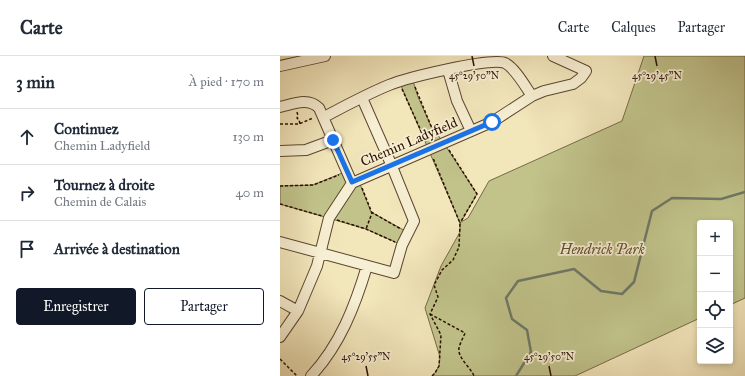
<!DOCTYPE html>
<html lang="fr">
<meta charset="utf-8">
<style>
body{margin:0;font-family:"IM FELL Great Primer",serif;background:#f6f6f7;color:#1f2937}
.controls{position:absolute;right:12px;bottom:12px;display:grid;overflow:hidden;border-radius:4px;box-shadow:0 2px 6px #0003}
.controls button{width:36px;height:36px;display:grid;place-items:center;padding:0;border:0;border-bottom:1px solid #e0e1e3;background:#fff;color:#1f2937;font:20px sans-serif}
.stop{position:absolute;width:12px;height:12px;margin:-9px;border:3px solid #1a73e8;border-radius:50%;background:#fff}
.stop.end{background:#1a73e8;border-color:#fff;box-shadow:0 1px 4px #0008}
.list{margin:0;padding:0;list-style:none}
h2{display:flex;justify-content:space-between;align-items:center;height:52px;margin:0;padding:0 16px;font-size:17px}
h2 small{font-size:13px;font-weight:400;color:#747a83}
.list li{display:grid;grid-template-columns:26px 1fr auto;gap:12px;align-items:center;box-sizing:border-box;height:56px;padding:0 16px;border-top:1px solid #e0e1e3}
.list b{display:block;font-size:15px;white-space:nowrap}
.list p{margin:0;font-size:13px;white-space:nowrap;color:#747a83}
.list em{font-size:13px;font-style:normal;color:#747a83}
.actions{display:flex;gap:8px;padding:12px 16px}
.actions a{flex:1;padding:9px 0;border:1px solid #111827;border-radius:4px;text-align:center;font-size:14px;color:#111827}
.actions .main{background:#111827;color:#fff}
.icon{flex:none;width:22px;height:22px;fill:none;stroke:currentColor;stroke-width:2;stroke-linecap:round;stroke-linejoin:round}
.map{position:relative;flex:none;width:465px;height:320px;overflow:hidden}
header{display:flex;align-items:center;gap:24px;box-sizing:border-box;height:56px;padding:0 20px;background:#fff;border-bottom:1px solid #e0e1e3}
header strong{font-size:19px}
nav{display:flex;gap:22px;margin-inline-start:auto;font-size:14px}
main{display:flex}
aside{flex:1;background:#fff}
.map>svg:first-child{display:block}
.green{fill:#c1c38b;stroke:#766946}
.lines{fill:none;stroke-linecap:round;stroke-linejoin:round}
.stream{stroke:#6e7967;stroke-width:2.5}
.minor-casing{stroke:#5c4530;stroke-width:12}
.path{stroke:#2a0f01;stroke-width:1.5;stroke-dasharray:3 2;stroke-linecap:butt}
.minor{stroke:#f7efd3;stroke-width:10}
.route{stroke:#1a73e8;stroke-width:5}
.ticks{fill:none;stroke:#2a0f01;stroke-width:1.5}
.labels{text-anchor:middle;dominant-baseline:central;stroke-width:3.5;stroke-linejoin:round;paint-order:stroke}
.street-label{font-size:14px;fill:#2a0f01;stroke:#f7efd3}
.park-label{font-size:14px;font-style:italic;fill:#5f4e31;stroke:#f7efd3}
.ticks-label{font-size:10px;text-anchor:middle;fill:#2a0f01;stroke:#f7efd3;stroke-width:3.5;stroke-linejoin:round;paint-order:stroke}
</style>
<header>
<strong>Carte</strong>
<nav><a>Carte</a><a>Calques</a><a>Partager</a></nav>
</header>
<main>
<aside>
<h2>3 min<small>À pied · 170 m</small></h2>
<ul class="list">
<li><svg class="icon" aria-label="ahead" viewBox="0 0 24 24"><path d="M12 20V5M6 11l6-6 6 6"/></svg><div><b>Continuez</b><p>Chemin Ladyfield</p></div><em>130 m</em></li>
<li><svg class="icon" aria-label="right" viewBox="0 0 24 24"><path d="M7 20v-9h11M14 6l5 5-5 5"/></svg><div><b>Tournez à droite</b><p>Chemin de Calais</p></div><em>40 m</em></li>
<li><svg class="icon" aria-label="arrive" viewBox="0 0 24 24"><path d="M6 21V4h12l-3 4 3 4H6"/></svg><div><b>Arrivée à destination</b></div></li>
</ul>
<div class="actions"><a class="main">Enregistrer</a><a>Partager</a></div>
</aside>
<div class="map">
<svg width="465" height="320" viewBox="0 0 465 320">
<rect width="100%" height="100%" fill="#f2e6bb"/>
<filter id="stains"><feTurbulence type="fractalNoise" baseFrequency=".005" numOctaves="4"/><feColorMatrix values="0 0 0 0 .2 0 0 0 0 .09 0 0 0 0 .02 0 0 0 .5 -.17"/></filter>
<radialGradient id="worn" r=".72"><stop offset=".6" stop-color="#630" stop-opacity="0"/><stop offset="1" stop-color="#630" stop-opacity=".3"/></radialGradient>
<!-- green -->
<path class="green" d="M364 0H465V242L450 249V167H420V262L295 320H152L155 317 159 310 160 301 145 252 161 210 180 176V167L119 25 132 22 138 41 151 70 163 86 197 138 181 166 188 162 209 125 342 65Z
M67 115 72 126 78 123 91 156 129 177 122 189 86 173 0 148V130L33 129Z"/>
<g class="lines">
<!-- stream -->
<path class="stream" d="M236 320 251 296 247 274 232 263 226 242 238 225 294 213 321 235 342 238 354 226 372 155 392 142 441 143 465 136"/>
<defs>
<path id="minor" d="M0 10 45 0
M168 14 177 45 191 75
M0 51C13 48 28 41 39 52L72 127
M44 61C65 50 87 38 109 29 126 22 211 1 225 7 235 12 245 30 252 40
M0 95 26 94 53 84
M0 186 114 217 122 189 134 165 111 108 82 42
M0 245 18 255
M0 281 18 255 37 210 49 162 72 127 212 66 252 40 264 35 293 28 301 22 306 15 273 0
M31 320C60 289 75 250 87 210"/>
</defs>
<!-- minor casing -->
<use href="#minor" class="minor-casing"/>
<!-- path -->
<path class="path" d="M135 31 151 70 158 80
M122 33 146 86
M17 56 18 60 17 62 19 64 20 68
M0 68H19L33 62
M169 94 197 138 180 167
M0 130 33 129 59 119
M82 132 92 157 86 173
M0 148 42 160
M91 156 121 173
M57 164 86 173 115 186
M150 258 185 277C183 282 180 287 179 292 177 301 191 312 194 320
M0 303 17 320
M152 320 155 317 159 310 161 279 150 258 158 241 154 229 162 214 173 204 179 191 180 167 153 102"/>
<!-- minor -->
<use href="#minor" class="minor"/>
</g>
<g class="lines">
<!-- route -->
<path class="route" d="M53 84 72 126 212 66"/>
</g>
<!-- ticks -->
<path class="ticks" d="M192 0 194 10M375 0 377 10M86 310 88 320M269 310 271 320"/>
<g class="labels">
<!-- street labels -->
<g class="street-label">
<text transform="translate(129 86) rotate(-23)">Chemin Ladyfield</text>
</g>
<!-- park labels -->
<g class="park-label">
<text x="322" y="193">Hendrick Park</text>
</g>
</g>
<g class="ticks-label">
<text x="194" y="23">45°29'50"N</text>
<text x="377" y="23">45°29'45"N</text>
<text x="86" y="304">45°29'55"N</text>
<text x="269" y="304">45°29'50"N</text>
</g>
<rect width="100%" height="100%" filter="url(#stains)"/>
<rect width="100%" height="100%" fill="url(#worn)"/>
</svg>
<div class="controls">
<button>+</button>
<button>−</button>
<button><svg class="icon" aria-label="locate" viewBox="0 0 24 24"><circle cx="12" cy="12" r="6"/><path d="M12 2v4M12 18v4M2 12h4M18 12h4"/></svg></button>
<button><svg class="icon" aria-label="layers" viewBox="0 0 24 24"><path d="M12 4l9 5-9 5-9-5zM3 14l9 5 9-5"/></svg></button>
</div>
<div class="stop" style="left:212px;top:66px"></div>
<div class="stop end" style="left:53px;top:84px"></div>
</div>
</main>
